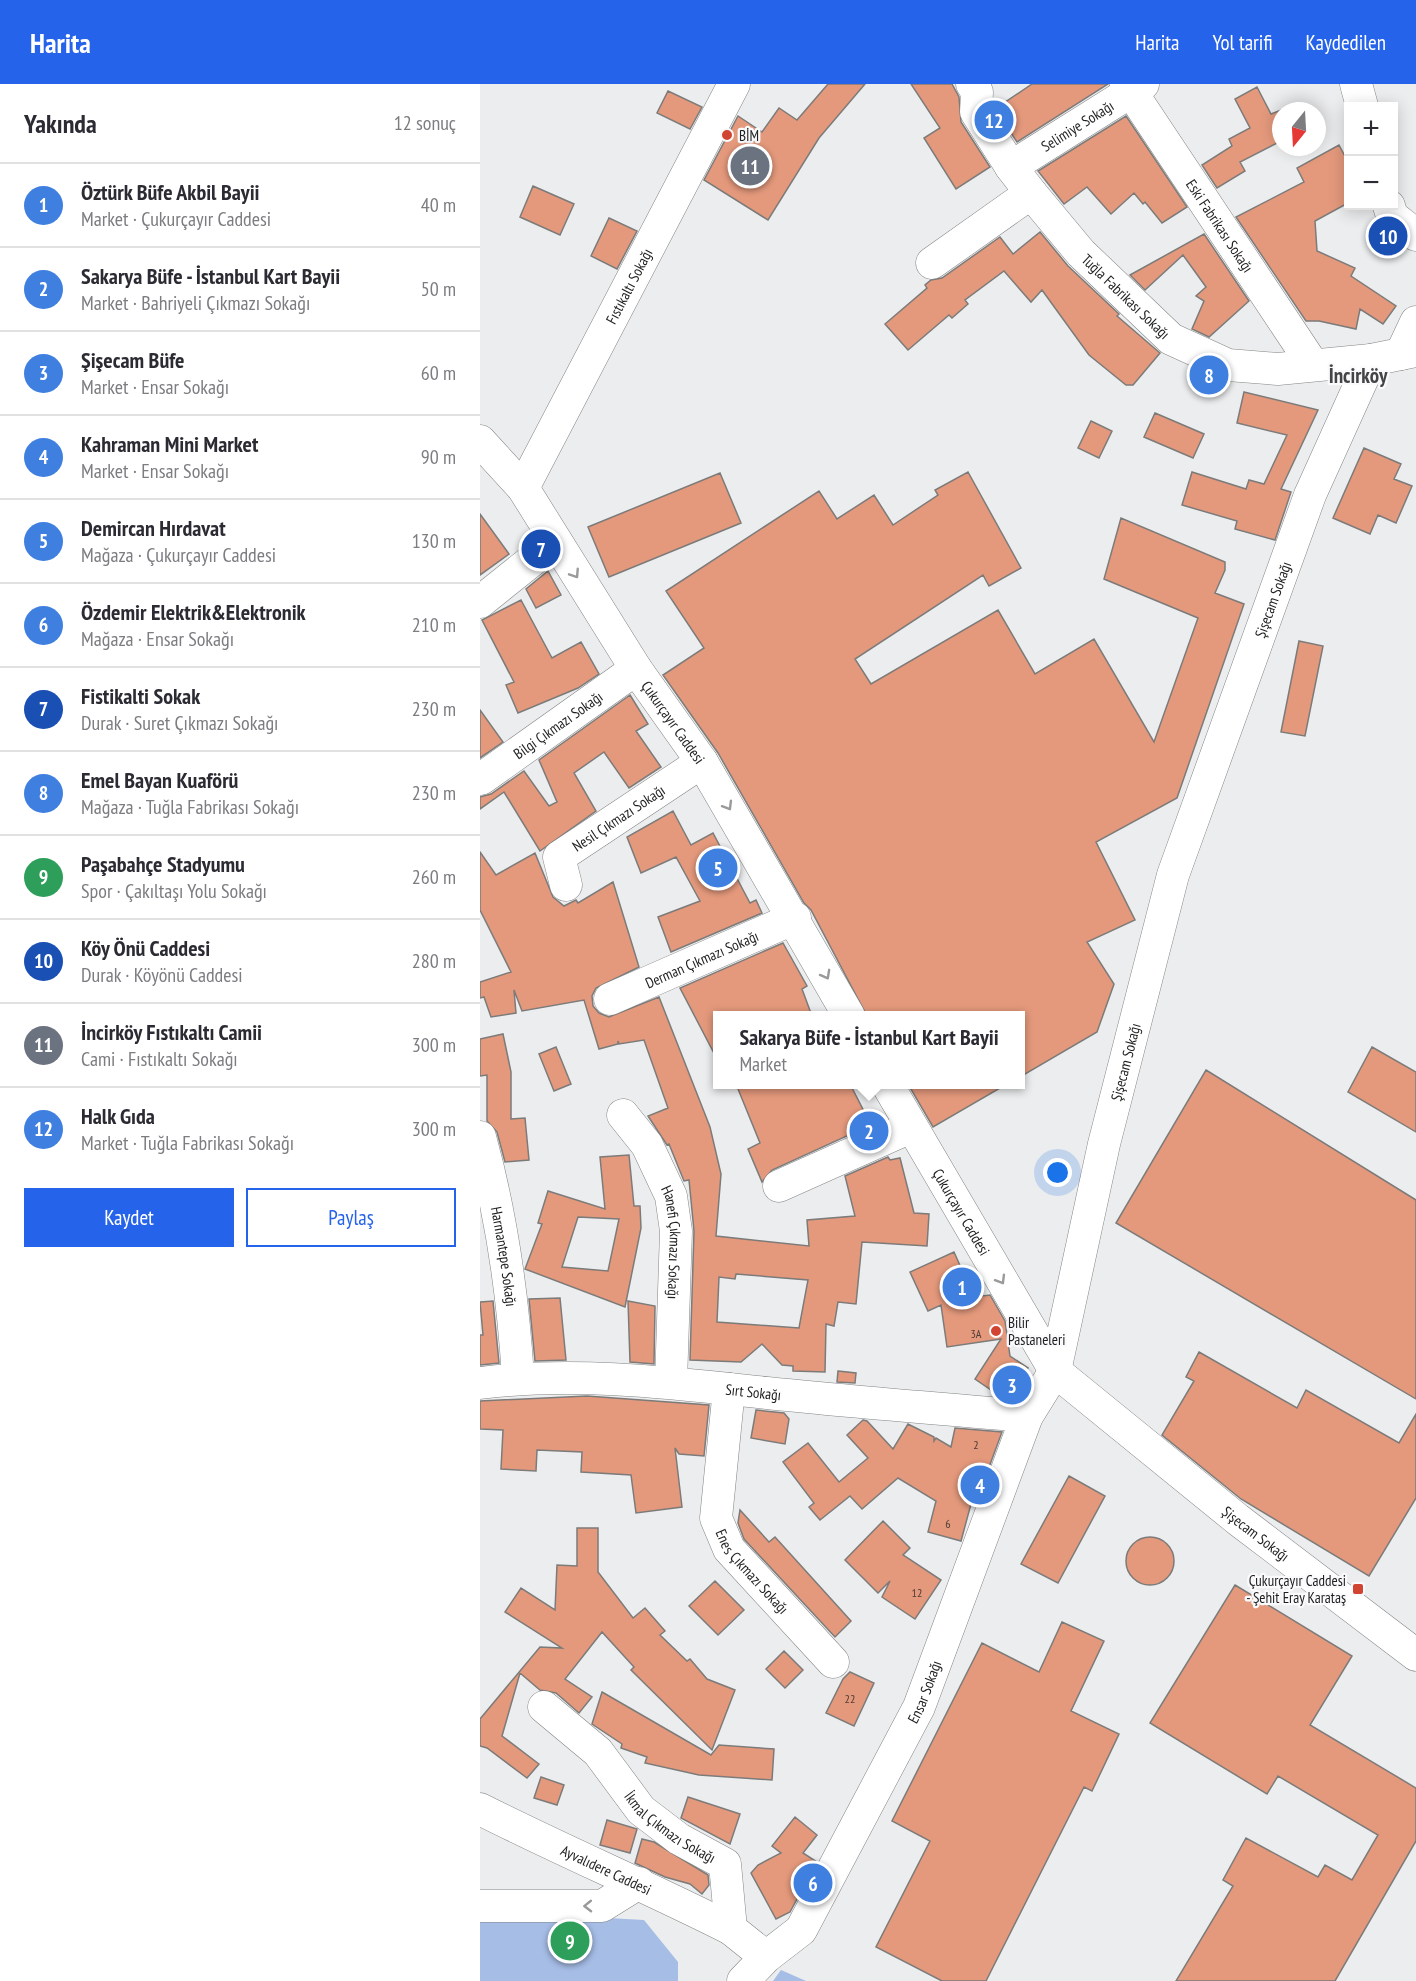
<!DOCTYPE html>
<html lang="tr">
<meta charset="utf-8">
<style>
body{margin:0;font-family:"PT Sans Narrow",sans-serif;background:#f7f7f7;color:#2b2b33}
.controls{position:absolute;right:18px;top:18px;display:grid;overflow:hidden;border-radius:0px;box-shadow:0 3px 15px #0003}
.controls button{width:54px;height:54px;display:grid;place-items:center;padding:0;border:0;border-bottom:2px solid #e1e1e2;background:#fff;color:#2b2b33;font:30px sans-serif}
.compass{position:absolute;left:792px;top:18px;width:54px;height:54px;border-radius:50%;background:#fff;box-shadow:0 3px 15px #0003;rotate:198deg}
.you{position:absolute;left:578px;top:1089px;width:21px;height:21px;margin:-15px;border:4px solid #fff;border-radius:50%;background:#1a73e8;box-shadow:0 0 0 9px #1a73e833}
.badge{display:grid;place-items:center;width:39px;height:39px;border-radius:50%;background:#2563eb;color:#fff;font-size:20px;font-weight:700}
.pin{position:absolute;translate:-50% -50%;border:3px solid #fff;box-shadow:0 2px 6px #0006}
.popup{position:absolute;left:233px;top:927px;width:312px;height:78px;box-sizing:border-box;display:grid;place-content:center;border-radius:0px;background:#fff;filter:drop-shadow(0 2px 4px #0005);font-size:20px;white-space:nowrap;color:#7c7c81}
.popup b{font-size:22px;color:#2b2b33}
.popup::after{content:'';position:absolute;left:50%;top:100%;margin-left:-12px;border:12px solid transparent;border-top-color:#fff}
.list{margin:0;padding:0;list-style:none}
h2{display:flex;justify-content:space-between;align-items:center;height:78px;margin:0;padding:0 24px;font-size:26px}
h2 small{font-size:20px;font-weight:400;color:#7c7c81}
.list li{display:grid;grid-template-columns:39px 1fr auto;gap:18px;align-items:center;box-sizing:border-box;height:84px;padding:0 24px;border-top:2px solid #e1e1e2}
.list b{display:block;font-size:22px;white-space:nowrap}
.list p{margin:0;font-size:20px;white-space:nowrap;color:#7c7c81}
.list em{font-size:20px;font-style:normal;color:#7c7c81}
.actions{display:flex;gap:12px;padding:18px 24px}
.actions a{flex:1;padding:14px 0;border:2px solid #2563eb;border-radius:0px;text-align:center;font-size:21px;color:#2563eb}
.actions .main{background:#2563eb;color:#fff}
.map{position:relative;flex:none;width:936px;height:1897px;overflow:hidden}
header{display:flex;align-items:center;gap:36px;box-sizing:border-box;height:84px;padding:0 30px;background:#2563eb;color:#fff}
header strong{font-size:28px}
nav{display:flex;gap:33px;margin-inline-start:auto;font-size:21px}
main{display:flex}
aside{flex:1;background:#fff}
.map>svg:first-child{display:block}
.green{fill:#a6bde6}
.building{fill:#e4997c;stroke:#7c7b7a;stroke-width:1.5;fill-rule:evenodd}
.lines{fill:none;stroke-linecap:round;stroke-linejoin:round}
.minor-casing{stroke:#848586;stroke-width:33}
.minor{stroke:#fff;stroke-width:32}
.oneway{stroke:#999a9a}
.poi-dot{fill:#d14432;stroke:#fafafc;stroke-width:2}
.labels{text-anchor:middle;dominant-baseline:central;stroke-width:4.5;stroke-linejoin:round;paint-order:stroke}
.number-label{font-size:12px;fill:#4f3d36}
.street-label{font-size:15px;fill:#1d1e1e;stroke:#fafafc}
.poi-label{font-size:15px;fill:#1d1e1e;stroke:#fafafc;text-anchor:start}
.district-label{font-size:21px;font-weight:bold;fill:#444445;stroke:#fafafc}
</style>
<header>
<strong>Harita</strong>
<nav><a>Harita</a><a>Yol tarifi</a><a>Kaydedilen</a></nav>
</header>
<main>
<aside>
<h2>Yakında<small>12 sonuç</small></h2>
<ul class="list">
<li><span class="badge" style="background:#3f7fe0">1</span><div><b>Öztürk Büfe Akbil Bayii</b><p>Market · Çukurçayır Caddesi</p></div><em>40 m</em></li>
<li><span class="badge" style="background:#3f7fe0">2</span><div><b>Sakarya Büfe - İstanbul Kart Bayii</b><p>Market · Bahriyeli Çıkmazı Sokağı</p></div><em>50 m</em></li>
<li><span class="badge" style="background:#3f7fe0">3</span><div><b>Şişecam Büfe</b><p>Market · Ensar Sokağı</p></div><em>60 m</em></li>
<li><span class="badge" style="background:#3f7fe0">4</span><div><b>Kahraman Mini Market</b><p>Market · Ensar Sokağı</p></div><em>90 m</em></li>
<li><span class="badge" style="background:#3f7fe0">5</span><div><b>Demircan Hırdavat</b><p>Mağaza · Çukurçayır Caddesi</p></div><em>130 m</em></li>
<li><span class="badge" style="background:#3f7fe0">6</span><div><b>Özdemir Elektrik&amp;Elektronik</b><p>Mağaza · Ensar Sokağı</p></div><em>210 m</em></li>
<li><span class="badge" style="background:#1a4fb4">7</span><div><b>Fistikalti Sokak</b><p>Durak · Suret Çıkmazı Sokağı</p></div><em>230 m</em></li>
<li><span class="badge" style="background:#3f7fe0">8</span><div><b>Emel Bayan Kuaförü</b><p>Mağaza · Tuğla Fabrikası Sokağı</p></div><em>230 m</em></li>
<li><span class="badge" style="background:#2e9e5b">9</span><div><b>Paşabahçe Stadyumu</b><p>Spor · Çakıltaşı Yolu Sokağı</p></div><em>260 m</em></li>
<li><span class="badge" style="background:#1a4fb4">10</span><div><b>Köy Önü Caddesi</b><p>Durak · Köyönü Caddesi</p></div><em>280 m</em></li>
<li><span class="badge" style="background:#6b7280">11</span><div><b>İncirköy Fıstıkaltı Camii</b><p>Cami · Fıstıkaltı Sokağı</p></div><em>300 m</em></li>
<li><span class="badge" style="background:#3f7fe0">12</span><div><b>Halk Gıda</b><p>Market · Tuğla Fabrikası Sokağı</p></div><em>300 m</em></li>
</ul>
<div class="actions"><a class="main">Kaydet</a><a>Paylaş</a></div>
</aside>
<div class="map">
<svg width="936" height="1897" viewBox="0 0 936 1897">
<rect width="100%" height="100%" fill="#ecedee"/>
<!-- green -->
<path class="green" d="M0 1827 164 1836 198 1878V1897H0Z
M301 1886 326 1897H293Z"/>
<!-- building -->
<path class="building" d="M348 0H385L339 54 288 136 224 96 258 32 282 48 299 24 317 36Z
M431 0H472L479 13 481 38 510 83 476 105 444 54 460 44Z
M552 0H628L537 58 515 25Z
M777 3 791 30 801 26V57L760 78 765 87 737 104 722 81 752 62 749 55 770 44 755 15Z
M188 7 222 23 210 45 177 29Z
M646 32 707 123 682 139 665 118 663 120 654 109 631 130 607 103 584 120 558 87Z
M859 61 868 78V119L835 137 837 167 875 184 871 192 916 222 903 240 880 225 876 245 839 237H826L756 133 824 98 817 84Z
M53 102 94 120 80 151 40 133Z
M129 134 157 147 137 185 111 172Z
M560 148 588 182 639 230 637 232 680 269 653 301H646L609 271 562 206 551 218 524 187 485 216 488 220 472 234 469 231 428 266 405 240 447 204 445 201 451 196 462 194 520 153 533 170Z
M724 150 769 217 729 253 712 245 724 217 716 212 726 203 703 171 665 206 650 191Z
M764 308 838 326 801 405 811 408 795 456 755 445 757 437 702 421 712 388 766 405 769 396 784 400 807 351 757 339Z
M675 329 724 350 713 374 664 353Z
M611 337 632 347 619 374 598 364Z
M884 364 921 380 914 395 932 402 916 439 898 431 890 450 853 434Z
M488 388 541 484 509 502 503 491 375 575 391 600 518 526 555 590 614 555 674 658 718 534 624 495 641 434 745 478V486L735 509 764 520 697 714 616 758 655 836 607 858 634 900 617 948 540 993V932H387L331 826 324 819 238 669 183 591 224 564 186 507 339 407 357 435 394 411 413 441 458 411 455 406Z
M240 389 261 439 129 493 108 443Z
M0 430 29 470 0 491Z
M68 487 81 511 56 524 46 505Z
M41 516 72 574 101 558 119 590 98 604 38 629 26 601 34 598 2 536Z
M819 557 843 562 825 652 801 648Z
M150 611 168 640 156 647 181 683 149 704 124 668 94 689 116 727 60 767 24 708 0 725V713L11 710 44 687 69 722 77 718 59 676Z
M0 626 23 658 0 674Z
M193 727 211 761 233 749 270 819 276 816 282 829 191 868 178 833 220 817 196 773 161 789 147 753Z
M0 768 16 791 55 769 73 813 84 822 96 816 98 819 133 798 159 883 116 904 112 912 113 922 119 929 129 933 179 913 230 1043 241 1090 236 1152 329 1162 327 1136 375 1132 365 1092 408 1073 410 1076 420 1074 434 1129 449 1130 447 1162 382 1158 376 1220 358 1218 354 1242 346 1240 345 1288 313 1287V1282L302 1281 282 1260 261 1278 210 1276 214 1147 209 1096 204 1097 189 1060 187 1061 168 1032 188 1024 164 956 139 960 138 957V960L119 965 104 916 42 927 34 906 36 929 11 933 4 913 0 914V898L31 888 0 826ZM256 1190 328 1196 319 1244 237 1238 239 1193 255 1195Z
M303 859 327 902 322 905 332 932H237V975L200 904Z
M23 950 31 988V1035L45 1034 49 1076 25 1078 17 1048 7 1037V991L0 992V955Z
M76 963 91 1000 74 1007 59 970Z
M892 963 936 988V1048L868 1008Z
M726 986 936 1116V1315L636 1139Z
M256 1000H370L391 1041 292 1086 282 1098 268 1065 280 1059Z
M428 1000H527L453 1043Z
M149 1071 154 1122H160L161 1144 145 1223 45 1185 62 1140 58 1139 68 1107 125 1125 120 1073ZM98 1133 139 1135 128 1187 82 1183Z
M474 1168 494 1213 510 1211 525 1237 530 1272 548 1284 529 1313 520 1312 495 1295 521 1255 467 1263 461 1221 448 1227 430 1188Z
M80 1214 86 1276 55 1277 49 1215Z
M13 1217 19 1279 0 1281V1251H3L0 1218Z
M148 1217 175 1222 174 1280 150 1278Z
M719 1268 817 1324 826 1306 919 1359 936 1330V1414L889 1492 761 1415 682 1351 714 1297 706 1293Z
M358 1287 376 1289 375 1299 357 1298Z
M107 1312 229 1321 224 1372 199 1370 195 1364 202 1423 156 1429 151 1391 101 1388 102 1368 57 1366 56 1387 21 1385 23 1346 0 1345V1317Z
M276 1326 304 1329 309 1335 305 1360 271 1354Z
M383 1336 387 1337 413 1365 428 1340 454 1353V1357L456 1354 471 1363 475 1344 522 1348 495 1421 491 1420 481 1457 448 1448 456 1417 418 1394 382 1425 370 1412 340 1436 329 1423 334 1419 303 1378 328 1359 359 1398 388 1374 367 1351Z
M589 1392 625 1412 578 1499 541 1480Z
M260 1426 289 1458 295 1453 371 1537 355 1553 264 1455 258 1439Z
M403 1437 430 1464 423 1471 461 1496 435 1535 402 1513 410 1497 398 1509 365 1476Z
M97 1444H118V1488L153 1534 165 1524 185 1547 180 1551 207 1577 210 1575 227 1595 255 1606 232 1666 151 1586 154 1583 122 1548 85 1595 112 1613 99 1629 76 1609 60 1606 40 1589 22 1652 59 1680 47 1694 7 1664 0 1662V1635L60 1563 82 1564 25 1528 41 1504 75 1526 77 1481 97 1482Z
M646 1477a24 24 0 1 1 48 0a24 24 0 1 1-48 0Z
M235 1497 264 1526 238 1551 209 1522Z
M755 1501 872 1572 830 1641 936 1704V1757L855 1897H696L753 1802 743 1796 766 1754 838 1793 845 1781 872 1796 898 1751 798 1692 787 1710 670 1639Z
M582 1538 624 1557 591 1627 639 1650 612 1707 604 1703 506 1897H462L396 1863 450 1757 412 1737 502 1559 559 1588Z
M304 1567 323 1586 305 1604 286 1585Z
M370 1588 394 1599 374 1642 346 1629 363 1595Z
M122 1608 231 1671 239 1661 294 1665 292 1696 219 1691 165 1679 167 1673 141 1664 142 1660 112 1640Z
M61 1693 84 1701 77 1721 54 1714Z
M208 1713 260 1730 250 1760 201 1734Z
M315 1733 337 1751 323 1769 337 1778 310 1828 296 1835 271 1789 278 1781 301 1769 292 1762Z
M127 1736 157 1745 150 1769 120 1761Z
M162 1755 174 1758 228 1791 229 1801 222 1810 210 1800 185 1793 155 1779Z"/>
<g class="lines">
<defs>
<g id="minor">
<path id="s1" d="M492 0 497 8 496 28 531 83 551 109 601 169 691 255 748 281 798 285 891 276 936 267"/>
<path id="s2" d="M646 0 833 281"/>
<path d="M876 0 882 22"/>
<path id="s3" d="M531 83 663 0"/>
<path d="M909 122 912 132 936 151"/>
<path d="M452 179 551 109"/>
<path d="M921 270 936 238"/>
<path id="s4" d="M0 357 43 404 156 585 222 678 369 932"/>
<path id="s5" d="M43 404 254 0"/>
<path d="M0 518 75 458"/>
<path id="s6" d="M1 695 156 585"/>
<path id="s7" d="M86 801 79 773 222 678"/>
<path id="s8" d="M130 915 315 834"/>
<path id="s9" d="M407 1000 575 1287 757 1435 936 1571"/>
<path id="s10" d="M143 1031 167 1061 191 1112 196 1147 191 1298"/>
<path id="s11" d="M0 1053C22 1133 33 1211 38 1294"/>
<path d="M299 1102 431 1043"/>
<path id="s12" d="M0 1299C95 1287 193 1299 287 1309 374 1318 460 1325 547 1332"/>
<path id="s13" d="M249 1305 236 1434 249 1465 353 1578"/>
<path id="s14" d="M64 1623 118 1668 161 1726 199 1755 245 1780 251 1845 286 1873"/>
<path id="s15" d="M0 1725C83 1767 168 1803 251 1845"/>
<path d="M0 1822H122L159 1799"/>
<path id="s16" d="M263 1897 286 1873 321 1846 439 1623 547 1332 575 1287 624 1060 693 791 830 411 891 276"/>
</g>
</defs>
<!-- minor casing -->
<use href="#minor" class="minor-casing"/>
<!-- minor -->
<use href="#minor" class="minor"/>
</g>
<!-- one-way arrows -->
<defs><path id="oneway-chevron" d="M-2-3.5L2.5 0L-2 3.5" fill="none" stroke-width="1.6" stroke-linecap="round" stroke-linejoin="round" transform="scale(1.5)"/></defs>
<g class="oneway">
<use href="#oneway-chevron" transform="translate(95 490) rotate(57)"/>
<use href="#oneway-chevron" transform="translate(248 722) rotate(59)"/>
<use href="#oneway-chevron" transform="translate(346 891) rotate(61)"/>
<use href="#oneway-chevron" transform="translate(521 1196) rotate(59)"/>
<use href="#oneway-chevron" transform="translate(108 1822) rotate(179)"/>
</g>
<!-- markers -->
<g class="poi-dot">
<circle cx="247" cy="51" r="6"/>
<circle cx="516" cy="1247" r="6"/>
<rect x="872" y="1499" width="12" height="12" rx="3"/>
</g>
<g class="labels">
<!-- number labels -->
<g class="number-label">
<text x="496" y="1249">3A</text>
<text x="496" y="1360">2</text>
<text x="468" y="1439">6</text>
<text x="437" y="1508">12</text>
<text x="370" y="1614">22</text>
</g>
<!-- street labels -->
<g class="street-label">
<text stroke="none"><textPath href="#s3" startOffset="78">Selimiye Sokağı</textPath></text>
<text stroke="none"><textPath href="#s2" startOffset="170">Eski Fabrikası Sokağı</textPath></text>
<text stroke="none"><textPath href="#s5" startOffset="228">Fıstıkaltı Sokağı</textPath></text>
<text stroke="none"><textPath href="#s1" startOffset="268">Tuğla Fabrikası Sokağı</textPath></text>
<text stroke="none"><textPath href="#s16" startOffset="1496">Şişecam Sokağı</textPath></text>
<text stroke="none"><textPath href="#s4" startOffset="342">Çukurçayır Caddesi</textPath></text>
<text stroke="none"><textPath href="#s6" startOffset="94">Bilgi Çıkmazı Sokağı</textPath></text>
<text stroke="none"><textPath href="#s7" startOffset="100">Nesil Çıkmazı Sokağı</textPath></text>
<text stroke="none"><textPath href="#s8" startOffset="100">Derman Çıkmazı Sokağı</textPath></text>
<text stroke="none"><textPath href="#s16" startOffset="1010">Şişecam Sokağı</textPath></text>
<text stroke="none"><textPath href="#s9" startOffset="148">Çukurçayır Caddesi</textPath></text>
<text stroke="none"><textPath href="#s10" startOffset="141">Hanefi Çıkmazı Sokağı</textPath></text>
<text stroke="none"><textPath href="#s11" startOffset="122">Harmantepe Sokağı</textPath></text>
<text stroke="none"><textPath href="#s12" startOffset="274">Sırt Sokağı</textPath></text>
<text stroke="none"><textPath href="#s9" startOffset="591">Şişecam Sokağı</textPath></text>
<text stroke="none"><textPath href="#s13" startOffset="195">Enes Çıkmazı Sokağı</textPath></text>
<text stroke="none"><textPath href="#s16" startOffset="346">Ensar Sokağı</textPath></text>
<text stroke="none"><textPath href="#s14" startOffset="176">İkmal Çıkmazı Sokağı</textPath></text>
<text stroke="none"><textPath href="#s15" startOffset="140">Ayvalıdere Caddesi</textPath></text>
</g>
<!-- poi labels -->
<g class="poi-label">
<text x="259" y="51">BİM</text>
<text x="528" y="1238">Bilir<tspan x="528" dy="17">Pastaneleri</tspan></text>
<text x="866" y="1496" text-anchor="end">Çukurçayır Caddesi<tspan x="866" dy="17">- Şehit Eray Karataş</tspan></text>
</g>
<!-- district labels -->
<g class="district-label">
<text x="878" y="291">İncirköy</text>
</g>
</g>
</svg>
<div class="controls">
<button>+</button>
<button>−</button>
</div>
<svg class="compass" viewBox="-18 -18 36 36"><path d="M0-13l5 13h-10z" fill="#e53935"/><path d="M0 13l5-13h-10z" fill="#7c7c81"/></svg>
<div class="you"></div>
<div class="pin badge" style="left:482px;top:1203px;background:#3f7fe0">1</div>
<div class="pin badge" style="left:389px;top:1047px;background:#3f7fe0">2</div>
<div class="popup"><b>Sakarya Büfe - İstanbul Kart Bayii</b>Market</div>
<div class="pin badge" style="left:532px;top:1301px;background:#3f7fe0">3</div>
<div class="pin badge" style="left:500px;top:1401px;background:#3f7fe0">4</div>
<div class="pin badge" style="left:238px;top:784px;background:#3f7fe0">5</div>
<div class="pin badge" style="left:333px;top:1799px;background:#3f7fe0">6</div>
<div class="pin badge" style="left:61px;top:465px;background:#1a4fb4">7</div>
<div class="pin badge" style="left:729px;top:291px;background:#3f7fe0">8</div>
<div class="pin badge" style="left:90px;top:1857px;background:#2e9e5b">9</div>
<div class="pin badge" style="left:908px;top:152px;background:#1a4fb4">10</div>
<div class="pin badge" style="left:270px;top:82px;background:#6b7280">11</div>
<div class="pin badge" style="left:514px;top:36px;background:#3f7fe0">12</div>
</div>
</main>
